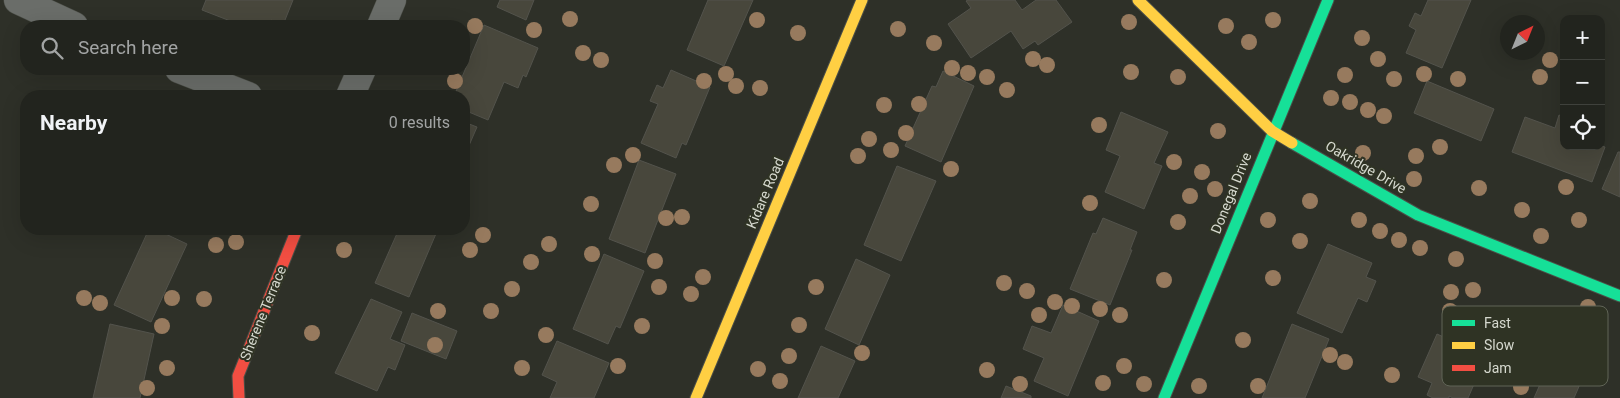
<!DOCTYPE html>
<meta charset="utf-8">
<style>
body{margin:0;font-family:Roboto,sans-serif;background:#2e302b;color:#f1f3f6}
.controls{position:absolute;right:15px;top:15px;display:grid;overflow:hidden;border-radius:10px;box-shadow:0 5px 20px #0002}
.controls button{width:45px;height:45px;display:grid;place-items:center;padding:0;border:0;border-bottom:1px solid #3f413c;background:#22241e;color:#f1f3f6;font:25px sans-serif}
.compass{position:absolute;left:1500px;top:15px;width:45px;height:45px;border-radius:50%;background:#22241e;box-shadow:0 5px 20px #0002;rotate:43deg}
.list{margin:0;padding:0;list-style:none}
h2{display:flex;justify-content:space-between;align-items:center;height:65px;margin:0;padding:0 20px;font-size:21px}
h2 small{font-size:16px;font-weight:400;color:#a2a4a4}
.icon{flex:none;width:28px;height:28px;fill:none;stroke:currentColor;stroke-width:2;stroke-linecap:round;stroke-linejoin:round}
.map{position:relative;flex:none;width:1620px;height:398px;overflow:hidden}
.search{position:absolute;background:#22241e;box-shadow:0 5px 20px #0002;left:20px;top:20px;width:450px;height:55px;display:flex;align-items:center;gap:12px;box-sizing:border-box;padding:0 18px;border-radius:20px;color:#a2a4a4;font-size:19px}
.panel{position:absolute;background:#22241e;box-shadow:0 5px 20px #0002;left:20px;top:90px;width:450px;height:145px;border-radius:20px}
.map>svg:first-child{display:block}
.building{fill:#48473c;stroke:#53534c}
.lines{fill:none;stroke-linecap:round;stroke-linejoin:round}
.street-casing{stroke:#4b4e47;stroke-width:29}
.fast-casing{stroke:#4b4e47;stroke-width:13}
.slow-casing{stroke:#4b4e47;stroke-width:13}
.jam-casing{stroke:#4b4e47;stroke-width:13}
.street{stroke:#6a6d69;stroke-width:28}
.fast{stroke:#16e098;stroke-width:11}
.slow{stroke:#ffcf43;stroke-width:11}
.jam{stroke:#f24e42;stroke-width:11}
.tree{fill:#977a5e}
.labels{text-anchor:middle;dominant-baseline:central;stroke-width:4;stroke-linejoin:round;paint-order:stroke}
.street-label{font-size:14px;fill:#d6d9cf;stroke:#2f3324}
.key{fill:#2f3324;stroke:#616557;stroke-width:1}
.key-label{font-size:14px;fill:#d6d9cf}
</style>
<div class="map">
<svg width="1620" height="398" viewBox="0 0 1620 398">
<rect width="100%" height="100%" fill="#2e3028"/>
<!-- building -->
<path class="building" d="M206 0H293L283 25 271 20 269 26H231L233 22 202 10Z
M500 0H534L526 20 497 7Z
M708 0H753L724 66 687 50Z
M968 0H1015L1022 10 1036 0H1056L1072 22 1038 45 1035 41 1023 49 1011 31 971 58 948 24 971 8 966 1Z
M1428 0H1471L1442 68 1406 53 1416 30 1409 26 1415 13 1421 16Z
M484 25 538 48 526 77 523 75 518 88 504 82 488 120 464 110V96H454Z
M671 70 710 87 686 145 682 143 676 158 641 143 658 104 650 101 657 85 663 88Z
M943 71 974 86 941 162 905 146 932 86 936 87Z
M1427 81 1494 109 1481 141 1414 113Z
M1121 112 1168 132 1154 163 1162 166 1144 209 1105 192 1120 156 1106 150Z
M1559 115 1564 117V146H1601L1605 147 1592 182 1512 152 1525 117 1555 128Z
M464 122 477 127 464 157Z
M1618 152H1620V197L1602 189Z
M639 160 676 174 645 253 609 239Z
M897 166 936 181 901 261 864 245Z
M1103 218 1137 232 1130 250H1132L1110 305 1070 289 1093 233 1096 234Z
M149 229H155L187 244 151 322 114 305Z
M399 229H438L409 297 375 283Z
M1328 244 1372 263 1366 277 1376 281 1367 302 1358 298 1342 333 1297 313Z
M604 254 644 271 620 328 616 326 608 344 573 329Z
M856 259 890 275 859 345 825 329Z
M371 299 402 312 390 339 405 345 395 370 388 367 377 391 335 373Z
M1063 305 1099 321 1068 396 1034 381 1044 358 1023 349 1032 326 1051 333Z
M412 313 457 331 446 359 401 341Z
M110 324 154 334 140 398H93Z
M1292 324 1329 339 1305 398H1262Z
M1565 328 1594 340 1588 353 1593 354 1574 398H1534Z
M1468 329 1496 341 1481 377 1478 375 1468 398H1453L1449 396V398H1433L1427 395 1432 383 1418 377 1437 334 1461 345Z
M557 341 609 363 594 398H550L557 382 542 375Z
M821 346 855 361 838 398H798Z
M1006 386 1031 396V398H1001Z"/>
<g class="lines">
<defs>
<path id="street" d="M18 0 74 26
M381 26 392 0
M179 69 248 96
M350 96 362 69"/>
<path id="fast" d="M1292 143 1418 215 1620 296
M1164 398 1328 0"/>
<path id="slow" d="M1138 0 1272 131 1292 143
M696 398 862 0"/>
<path id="jam" d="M239 398 238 376 297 229"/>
</defs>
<!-- street casing -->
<use href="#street" class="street-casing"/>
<!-- fast casing -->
<use href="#fast" class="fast-casing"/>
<!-- slow casing -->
<use href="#slow" class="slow-casing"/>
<!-- jam casing -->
<use href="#jam" class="jam-casing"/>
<!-- street -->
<use href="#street" class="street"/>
<!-- fast -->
<use href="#fast" class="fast"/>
<!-- slow -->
<use href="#slow" class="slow"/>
<!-- jam -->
<use href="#jam" class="jam"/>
</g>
<!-- trees -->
<g class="tree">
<circle cx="570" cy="19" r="8"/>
<circle cx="757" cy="20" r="8"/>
<circle cx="1273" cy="20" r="8"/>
<circle cx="1129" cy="22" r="8"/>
<circle cx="475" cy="26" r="8"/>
<circle cx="1226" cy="26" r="8"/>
<circle cx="898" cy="29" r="8"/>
<circle cx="534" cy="30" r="8"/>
<circle cx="798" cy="33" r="8"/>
<circle cx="1362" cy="38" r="8"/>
<circle cx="1249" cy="42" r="8"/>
<circle cx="934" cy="43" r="8"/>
<circle cx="583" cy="53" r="8"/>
<circle cx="1033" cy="59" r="8"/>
<circle cx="1378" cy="59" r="8"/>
<circle cx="601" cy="60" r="8"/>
<circle cx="1550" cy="60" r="8"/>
<circle cx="1047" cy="65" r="8"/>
<circle cx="952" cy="68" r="8"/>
<circle cx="1131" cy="72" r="8"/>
<circle cx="968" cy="73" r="8"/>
<circle cx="726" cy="74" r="8"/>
<circle cx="1424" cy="74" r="8"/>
<circle cx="1345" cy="75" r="8"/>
<circle cx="987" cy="77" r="8"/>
<circle cx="1178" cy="77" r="8"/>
<circle cx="1540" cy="77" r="8"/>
<circle cx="1394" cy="79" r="8"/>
<circle cx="1458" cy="79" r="8"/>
<circle cx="455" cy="81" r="8"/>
<circle cx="704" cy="81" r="8"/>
<circle cx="736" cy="86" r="8"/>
<circle cx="760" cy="88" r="8"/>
<circle cx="1007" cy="90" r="8"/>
<circle cx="1331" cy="98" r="8"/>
<circle cx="1350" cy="102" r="8"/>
<circle cx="919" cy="104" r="8"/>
<circle cx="884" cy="105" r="8"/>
<circle cx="1368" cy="110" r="8"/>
<circle cx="1384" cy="116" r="8"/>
<circle cx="1099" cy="125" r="8"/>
<circle cx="1218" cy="131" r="8"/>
<circle cx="906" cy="133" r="8"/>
<circle cx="869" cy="139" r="8"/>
<circle cx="1440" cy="147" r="8"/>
<circle cx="891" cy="150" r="8"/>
<circle cx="1363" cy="153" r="8"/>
<circle cx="633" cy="155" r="8"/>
<circle cx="858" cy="156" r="8"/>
<circle cx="1416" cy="156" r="8"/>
<circle cx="1174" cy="162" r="8"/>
<circle cx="614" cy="165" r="8"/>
<circle cx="951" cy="169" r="8"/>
<circle cx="1202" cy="172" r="8"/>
<circle cx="1414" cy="179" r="8"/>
<circle cx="1566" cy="187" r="8"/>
<circle cx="1479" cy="188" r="8"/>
<circle cx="1215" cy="189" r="8"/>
<circle cx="1190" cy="196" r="8"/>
<circle cx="1310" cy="201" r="8"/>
<circle cx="1090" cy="203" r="8"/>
<circle cx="591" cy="204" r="8"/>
<circle cx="1522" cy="210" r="8"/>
<circle cx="682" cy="217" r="8"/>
<circle cx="666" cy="218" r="8"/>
<circle cx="1268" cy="220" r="8"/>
<circle cx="1359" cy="220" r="8"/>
<circle cx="1579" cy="220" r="8"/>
<circle cx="1178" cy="222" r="8"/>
<circle cx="1380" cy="231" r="8"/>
<circle cx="483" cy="235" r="8"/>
<circle cx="1541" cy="236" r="8"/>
<circle cx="1399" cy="240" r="8"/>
<circle cx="1300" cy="241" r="8"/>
<circle cx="236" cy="242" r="8"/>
<circle cx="549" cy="244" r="8"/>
<circle cx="216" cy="245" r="8"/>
<circle cx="1420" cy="248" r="8"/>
<circle cx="344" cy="250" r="8"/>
<circle cx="470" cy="250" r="8"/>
<circle cx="592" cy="254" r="8"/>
<circle cx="1456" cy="259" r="8"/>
<circle cx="655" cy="261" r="8"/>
<circle cx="531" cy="262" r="8"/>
<circle cx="703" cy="277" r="8"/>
<circle cx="1273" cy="278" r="8"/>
<circle cx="1164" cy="280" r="8"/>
<circle cx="1004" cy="283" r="8"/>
<circle cx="659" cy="287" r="8"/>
<circle cx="816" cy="287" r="8"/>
<circle cx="512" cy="289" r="8"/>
<circle cx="1473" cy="290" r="8"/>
<circle cx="1027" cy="291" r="8"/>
<circle cx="1451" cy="292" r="8"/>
<circle cx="691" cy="294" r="8"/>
<circle cx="84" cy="298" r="8"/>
<circle cx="172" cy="298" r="8"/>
<circle cx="204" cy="299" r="8"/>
<circle cx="1055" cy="302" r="8"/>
<circle cx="100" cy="303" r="8"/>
<circle cx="1072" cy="306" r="8"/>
<circle cx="1588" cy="307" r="8"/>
<circle cx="1100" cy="309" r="8"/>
<circle cx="438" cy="311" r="8"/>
<circle cx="491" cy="311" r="8"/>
<circle cx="1450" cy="311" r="8"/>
<circle cx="1039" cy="315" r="8"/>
<circle cx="1120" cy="315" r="8"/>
<circle cx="799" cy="325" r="8"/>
<circle cx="162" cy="326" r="8"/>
<circle cx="642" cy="326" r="8"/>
<circle cx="312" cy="333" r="8"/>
<circle cx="546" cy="335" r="8"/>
<circle cx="1243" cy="340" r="8"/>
<circle cx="435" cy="345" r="8"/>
<circle cx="862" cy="353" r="8"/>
<circle cx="1330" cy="355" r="8"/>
<circle cx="789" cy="356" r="8"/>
<circle cx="1345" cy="362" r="8"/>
<circle cx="618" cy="366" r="8"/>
<circle cx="1124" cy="366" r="8"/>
<circle cx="167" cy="368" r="8"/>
<circle cx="522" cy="368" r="8"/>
<circle cx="758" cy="369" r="8"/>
<circle cx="987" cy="370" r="8"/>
<circle cx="1392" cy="375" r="8"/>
<circle cx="780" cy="381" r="8"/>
<circle cx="1103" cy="383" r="8"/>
<circle cx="1020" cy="384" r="8"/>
<circle cx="1144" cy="384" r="8"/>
<circle cx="1199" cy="386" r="8"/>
<circle cx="1258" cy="386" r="8"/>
<circle cx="1521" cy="387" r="8"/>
<circle cx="147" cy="388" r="8"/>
</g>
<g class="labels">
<!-- street labels -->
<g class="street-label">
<text transform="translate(1366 167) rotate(30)">Oakridge Drive</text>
<text transform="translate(765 193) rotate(-67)">Kidare Road</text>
<text transform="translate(1231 193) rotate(-68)">Donegal Drive</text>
<text transform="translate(263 313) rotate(-68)">Sherene Terrace</text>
</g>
</g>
<!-- legend -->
<rect x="1442" y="306" width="166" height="80" rx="8" class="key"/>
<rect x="1452" y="320" width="23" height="6" fill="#16e098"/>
<rect x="1452" y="342" width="23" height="7" fill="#ffcf43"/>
<rect x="1452" y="365" width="23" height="6" fill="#f24e42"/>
<g class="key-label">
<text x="1484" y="328">Fast</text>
<text x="1484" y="350">Slow</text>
<text x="1484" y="373">Jam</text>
</g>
</svg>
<div class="controls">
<button>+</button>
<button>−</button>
<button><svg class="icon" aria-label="locate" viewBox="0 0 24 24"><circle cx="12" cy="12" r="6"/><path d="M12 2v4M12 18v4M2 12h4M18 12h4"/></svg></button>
</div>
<svg class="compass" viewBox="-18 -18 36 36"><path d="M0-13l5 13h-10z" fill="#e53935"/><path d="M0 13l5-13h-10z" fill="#a2a4a4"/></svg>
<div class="search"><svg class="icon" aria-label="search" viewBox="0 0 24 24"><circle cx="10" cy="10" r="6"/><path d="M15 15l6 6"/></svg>Search here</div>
<section class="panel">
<h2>Nearby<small>0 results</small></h2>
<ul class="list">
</ul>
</section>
</div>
